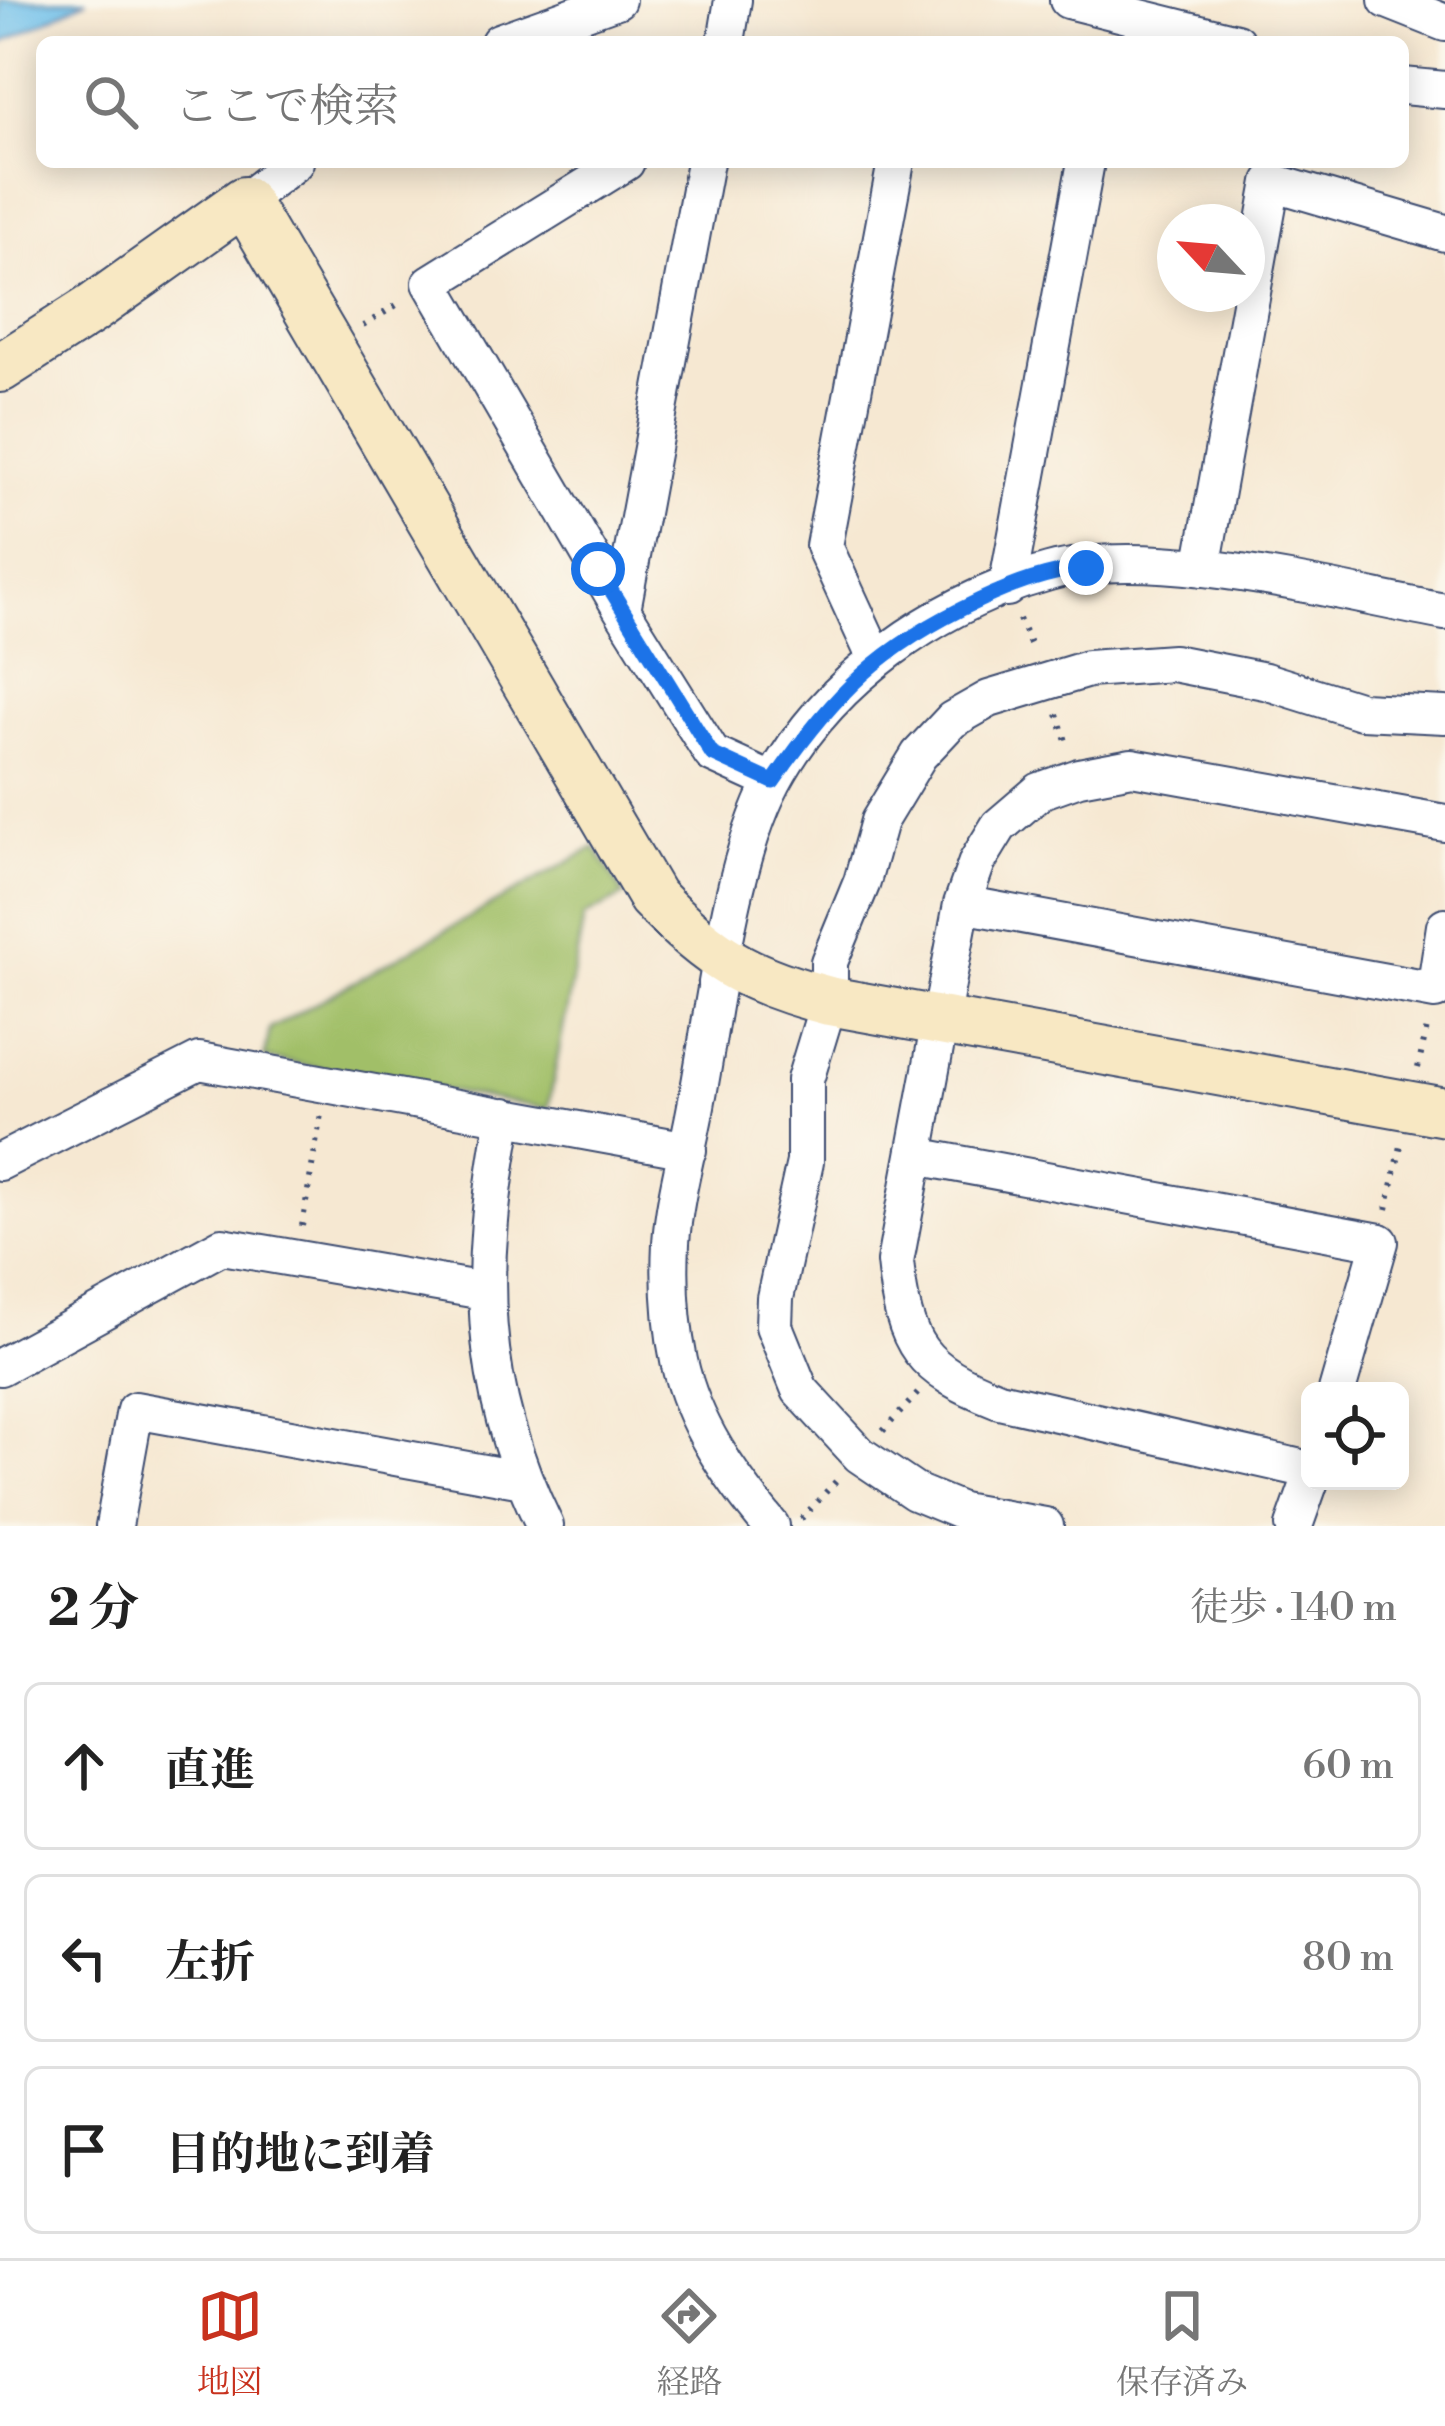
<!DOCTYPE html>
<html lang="ja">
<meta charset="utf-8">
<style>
body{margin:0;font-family:"Libre Bodoni","Noto Serif JP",serif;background:#f6f6f6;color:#222}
.controls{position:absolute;right:36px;bottom:36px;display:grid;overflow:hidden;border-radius:18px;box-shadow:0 6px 30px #0003}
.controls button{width:108px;height:108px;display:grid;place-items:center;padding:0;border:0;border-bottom:3px solid #e0e0e0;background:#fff;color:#222;font:60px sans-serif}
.compass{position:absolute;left:1157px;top:204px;width:108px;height:108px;border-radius:50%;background:#fff;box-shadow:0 6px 30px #0003;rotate:296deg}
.stop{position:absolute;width:36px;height:36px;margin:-27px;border:9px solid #1a73e8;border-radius:50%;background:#fff}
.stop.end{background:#1a73e8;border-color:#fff;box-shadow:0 3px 12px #0008}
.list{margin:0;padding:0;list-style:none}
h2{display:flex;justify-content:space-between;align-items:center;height:156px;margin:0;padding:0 48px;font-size:51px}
h2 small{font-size:39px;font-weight:400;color:#767676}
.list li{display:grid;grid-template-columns:78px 1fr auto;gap:36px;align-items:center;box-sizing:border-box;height:168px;margin:0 24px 24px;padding:0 24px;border:3px solid #e0e0e0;border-radius:18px}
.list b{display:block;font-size:45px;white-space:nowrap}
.list em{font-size:39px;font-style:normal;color:#767676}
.icon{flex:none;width:66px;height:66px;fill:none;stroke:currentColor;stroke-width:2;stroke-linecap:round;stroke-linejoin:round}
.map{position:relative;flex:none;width:1445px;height:1526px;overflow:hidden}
.search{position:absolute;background:#fff;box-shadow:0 6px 30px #0003;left:36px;right:36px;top:36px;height:132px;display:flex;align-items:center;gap:30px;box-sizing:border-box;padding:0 42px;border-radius:18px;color:#767676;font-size:45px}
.sheet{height:732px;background:#fff}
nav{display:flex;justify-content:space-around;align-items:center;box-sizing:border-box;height:168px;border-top:3px solid #e0e0e0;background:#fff;font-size:33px;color:#767676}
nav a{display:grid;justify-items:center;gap:6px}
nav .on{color:#c8321e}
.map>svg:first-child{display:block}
.green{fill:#a1bf67;stroke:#5e7762;stroke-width:3}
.water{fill:#6fc0ea;stroke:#4578a4;stroke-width:3}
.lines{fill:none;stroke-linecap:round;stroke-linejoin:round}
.street-casing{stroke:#3c4b6f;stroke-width:40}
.secondary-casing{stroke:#3c4b6f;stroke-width:52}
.path{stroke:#3c4b6f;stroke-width:6;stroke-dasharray:3 9;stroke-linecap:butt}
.street{stroke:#fff;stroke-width:36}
.secondary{stroke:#f8e8c3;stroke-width:48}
.route{stroke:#1a73e8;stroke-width:15}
</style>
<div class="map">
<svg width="1445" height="1526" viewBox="0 0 1445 1526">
<rect width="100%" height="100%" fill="#fbf7ec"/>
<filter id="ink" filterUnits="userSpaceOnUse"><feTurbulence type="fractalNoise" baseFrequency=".00833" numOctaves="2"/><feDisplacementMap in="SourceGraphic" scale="24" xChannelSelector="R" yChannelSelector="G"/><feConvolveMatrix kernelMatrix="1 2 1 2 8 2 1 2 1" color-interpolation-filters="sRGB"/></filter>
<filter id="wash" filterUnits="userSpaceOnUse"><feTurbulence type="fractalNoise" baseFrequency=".004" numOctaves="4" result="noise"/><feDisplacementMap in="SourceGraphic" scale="48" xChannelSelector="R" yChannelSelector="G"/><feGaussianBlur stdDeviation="2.7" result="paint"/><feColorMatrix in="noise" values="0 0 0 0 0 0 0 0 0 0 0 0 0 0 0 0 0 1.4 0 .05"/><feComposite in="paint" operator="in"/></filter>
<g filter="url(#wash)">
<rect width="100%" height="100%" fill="#f6e8d2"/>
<!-- green -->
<path class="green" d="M595 847 624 896 584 917 548 1109 264 1058 270 1029Z"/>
<!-- water -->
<path class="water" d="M0 0H87L0 44Z"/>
</g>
<g filter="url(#ink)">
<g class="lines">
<defs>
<path id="street" d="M1068 0 1236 42
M1387 0 1445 23
M499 42 617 0
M726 42 733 0
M1403 86 1445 90
M705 162 622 610 712 754 773 782
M244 201 295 162
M1202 568 1272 182 1445 233
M1007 588 1086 162
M622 610 431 283 626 162
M876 659 824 546 896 162
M962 904 1435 991 1445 926
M505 1116C477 1267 476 1385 545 1526
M916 1156 1380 1242 1337 1391
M0 1162 199 1061 688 1150
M0 1367 222 1246 484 1291
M1310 1470 999 1400C920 1369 904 1346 895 1262L962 904 977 862 999 826 1040 791 1079 777 1132 767 1445 823
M114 1526 135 1410 523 1480
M771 1526C730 1477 693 1424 679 1361 671 1322 669 1283 671 1243 674 1196 689 1147 697 1100 715 1006 729 865 773 782 828 679 938 602 1049 572 1156 543 1335 592 1445 612
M1045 1526 961 1511 915 1492 860 1455 800 1390 774 1326 775 1298 805 1162V1080L829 1001V962L862 882 879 821 919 755 952 720 989 699 1088 669 1173 663 1265 681 1361 711 1445 715
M1294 1526 1310 1481"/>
<path id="secondary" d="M0 368 92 309 244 201 652 897C710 958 747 980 829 1001L1445 1112"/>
</defs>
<!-- street casing -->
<use href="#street" class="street-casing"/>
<!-- secondary casing -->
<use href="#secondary" class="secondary-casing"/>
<!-- path -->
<path class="path" d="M363 326 403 301
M1019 619 1033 651
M1057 714 1068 747
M1418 1068 1428 1023
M1387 1209 1401 1146
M302 1226 321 1114
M883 1431 919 1392
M801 1519 837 1480"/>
<!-- street -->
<use href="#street" class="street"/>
<!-- secondary -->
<use href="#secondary" class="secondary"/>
</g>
</g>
<g class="lines" filter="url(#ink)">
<!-- route -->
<path class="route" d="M598 569 712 754 773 782C834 693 881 646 980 600 1015 584 1047 572 1086 568"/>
</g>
</svg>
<div class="controls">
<button><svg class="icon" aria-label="locate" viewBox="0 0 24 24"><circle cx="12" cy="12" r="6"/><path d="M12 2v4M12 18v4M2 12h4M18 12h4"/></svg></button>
</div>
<svg class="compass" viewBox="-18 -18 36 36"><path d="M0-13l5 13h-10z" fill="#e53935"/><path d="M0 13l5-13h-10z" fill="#767676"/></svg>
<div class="stop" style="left:598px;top:569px"></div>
<div class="stop end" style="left:1086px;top:568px"></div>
<div class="search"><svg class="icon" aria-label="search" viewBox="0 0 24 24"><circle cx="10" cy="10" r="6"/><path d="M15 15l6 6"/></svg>ここで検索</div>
</div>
<section class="sheet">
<h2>2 分<small>徒歩 · 140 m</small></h2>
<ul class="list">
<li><svg class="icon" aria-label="ahead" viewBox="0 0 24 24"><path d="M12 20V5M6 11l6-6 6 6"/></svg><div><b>直進</b></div><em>60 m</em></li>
<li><svg class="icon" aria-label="left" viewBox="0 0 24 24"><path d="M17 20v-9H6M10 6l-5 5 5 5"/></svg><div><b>左折</b></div><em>80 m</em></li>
<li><svg class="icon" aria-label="arrive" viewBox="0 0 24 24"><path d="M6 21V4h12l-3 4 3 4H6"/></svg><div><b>目的地に到着</b></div></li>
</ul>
</section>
<nav>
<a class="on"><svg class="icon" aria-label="map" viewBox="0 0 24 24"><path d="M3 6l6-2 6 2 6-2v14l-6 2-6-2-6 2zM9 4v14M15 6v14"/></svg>地図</a>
<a><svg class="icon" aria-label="directions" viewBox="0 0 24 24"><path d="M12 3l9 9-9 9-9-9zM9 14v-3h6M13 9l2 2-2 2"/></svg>経路</a>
<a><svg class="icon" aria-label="saved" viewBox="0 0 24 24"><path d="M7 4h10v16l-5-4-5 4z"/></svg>保存済み</a>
</nav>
